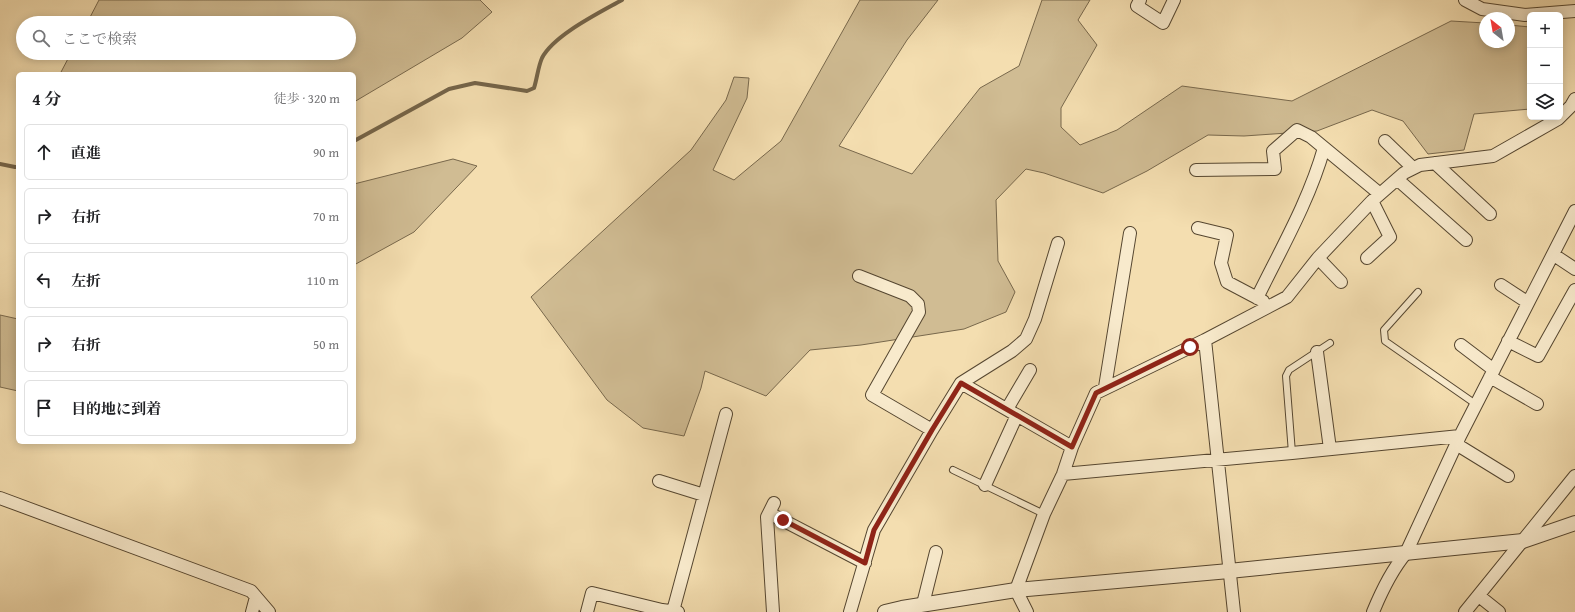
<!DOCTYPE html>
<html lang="ja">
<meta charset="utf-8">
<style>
body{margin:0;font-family:"Gentium Book Plus","Noto Serif JP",serif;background:#f6f6f6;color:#202124}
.controls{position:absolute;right:12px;top:12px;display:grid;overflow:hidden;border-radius:6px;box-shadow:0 2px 10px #0003}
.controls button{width:36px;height:36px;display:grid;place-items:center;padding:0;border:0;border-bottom:1px solid #e0e0e0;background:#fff;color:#202124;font:20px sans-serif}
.compass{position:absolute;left:1479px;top:12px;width:36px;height:36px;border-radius:50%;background:#fff;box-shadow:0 2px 10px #0003;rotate:329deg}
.stop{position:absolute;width:12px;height:12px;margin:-9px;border:3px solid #8f2418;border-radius:50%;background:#fff}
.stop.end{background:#8f2418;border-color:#fff;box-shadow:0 1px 4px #0008}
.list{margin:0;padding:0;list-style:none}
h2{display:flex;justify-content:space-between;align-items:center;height:52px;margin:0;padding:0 16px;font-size:17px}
h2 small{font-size:13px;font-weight:400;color:#757577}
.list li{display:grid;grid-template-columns:26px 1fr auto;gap:12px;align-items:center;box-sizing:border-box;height:56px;margin:0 8px 8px;padding:0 8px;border:1px solid #e0e0e0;border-radius:6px}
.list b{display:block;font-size:15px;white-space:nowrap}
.list em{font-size:13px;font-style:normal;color:#757577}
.icon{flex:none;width:22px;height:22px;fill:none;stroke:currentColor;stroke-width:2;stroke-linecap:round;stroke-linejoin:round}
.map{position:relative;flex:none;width:1575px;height:612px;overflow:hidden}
.search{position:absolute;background:#fff;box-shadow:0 2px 10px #0003;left:16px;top:16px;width:340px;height:44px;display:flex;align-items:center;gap:10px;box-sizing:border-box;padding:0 14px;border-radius:22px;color:#757577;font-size:15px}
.panel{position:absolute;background:#fff;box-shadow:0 2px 10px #0003;left:16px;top:72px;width:340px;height:372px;border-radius:6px}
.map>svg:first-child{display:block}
.green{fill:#d0bc93;stroke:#78684c}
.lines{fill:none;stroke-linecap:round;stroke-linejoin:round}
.stream{stroke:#746449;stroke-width:4}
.service-casing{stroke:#554630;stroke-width:8}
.minor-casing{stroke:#554630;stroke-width:14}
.tertiary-casing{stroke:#554630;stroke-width:16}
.service{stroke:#f8eacc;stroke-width:6}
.minor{stroke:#f8eacc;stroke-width:12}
.tertiary{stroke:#f8eacc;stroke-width:14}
.route{stroke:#8f2418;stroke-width:5}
</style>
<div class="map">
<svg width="1575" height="612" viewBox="0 0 1575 612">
<rect width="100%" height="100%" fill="#f4deb0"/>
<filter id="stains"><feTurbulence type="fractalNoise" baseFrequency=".005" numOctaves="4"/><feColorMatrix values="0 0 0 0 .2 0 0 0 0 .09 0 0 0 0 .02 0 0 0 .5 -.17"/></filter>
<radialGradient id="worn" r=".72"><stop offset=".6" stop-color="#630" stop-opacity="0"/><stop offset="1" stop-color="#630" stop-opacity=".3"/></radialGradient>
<!-- green -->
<path class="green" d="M99 0H480L492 12 462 38 354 102V74H60L71 53H349V23H87Z
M860 0H938L907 40 839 146 912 174 980 88 1019 66 1042 0H1090L1078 20 1097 45 1061 108V127L1080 145 1117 130 1182 86 1292 101 1451 21 1485 23V42H1509V25L1530 27V109L1474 114 1464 150 1428 154 1403 121 1372 110 1317 131 1244 136 1208 135 1147 171 1103 193 1044 173 1026 169 996 200 998 261 1015 292 1006 312 964 329 861 345 810 350 766 396 705 371 701 388 684 436 643 428 607 400 531 297 691 150 726 100 734 77 749 78 747 98 713 170 734 180 781 141Z
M453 159 477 166 414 232 354 265V184Z
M0 315 18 319V391L0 387Z"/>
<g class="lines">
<!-- stream -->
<path class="stream" d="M354 141 449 89 475 83 527 91 534 88C537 79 538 67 542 58 554 35 599 13 622 0
M0 164 15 167H18"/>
<defs>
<path id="service" d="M1418 292 1384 330 1385 341 1477 405
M1292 453 1286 376 1289 370 1330 343
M953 470 1044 514"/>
<path id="minor" d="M1140 0 1137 6 1163 23 1174 0
M1465 0 1482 9 1525 15 1575 11
M1385 141 1413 168
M1435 163 1490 214
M1196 170 1275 169 1273 151 1297 130 1311 137 1380 194
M1397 179 1466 240
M1198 228 1227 235 1221 263 1227 282 1263 301
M1058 243 1035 319 1026 339 1012 351 961 383 1072 447
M1554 255 1575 269
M1318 258 1341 282
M1367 258 1390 237 1372 201
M1501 285 1527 302
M1257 298C1281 249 1309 201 1324 148
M1205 340 1234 612
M1508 341 1538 356 1575 290
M1461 345 1494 370
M1317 352 1330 449
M1490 377 1537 404
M1105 387 1130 233
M1007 409 1030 370
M932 430 961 383
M1456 444 1508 476
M1063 474 1292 453 1460 436
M659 481 704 495
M985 485 1017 415
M0 498 251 591 269 612
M769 513 865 563
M1479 596 1499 612
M923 604 936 552
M673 611 726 414
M252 612 256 597
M587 612 592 593 662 610 678 612
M773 612 767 517 774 503
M850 612 874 530 932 430 872 395 919 312 918 304 910 296 859 276
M1027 612 1016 590 1044 514 1063 474 1072 447 1096 393 1205 340 1287 297 1318 258 1372 201 1404 173 1420 165 1493 156 1558 119 1571 106 1575 99
M1373 612C1382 590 1391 571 1406 553L1460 436 1575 211
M1465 612 1575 476"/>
<path id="tertiary" d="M885 612 902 608 1016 590 1229 571 1523 541 1575 523"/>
</defs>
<!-- service casing -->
<use href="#service" class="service-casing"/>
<!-- minor casing -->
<use href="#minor" class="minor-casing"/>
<!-- tertiary casing -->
<use href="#tertiary" class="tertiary-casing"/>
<!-- service -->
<use href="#service" class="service"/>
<!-- minor -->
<use href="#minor" class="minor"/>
<!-- tertiary -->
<use href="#tertiary" class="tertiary"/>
</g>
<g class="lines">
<!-- route -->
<path class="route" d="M783 520 865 563 874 530 932 430 961 383 1072 447 1096 393 1190 347"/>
</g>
<rect width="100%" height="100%" filter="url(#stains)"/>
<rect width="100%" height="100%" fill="url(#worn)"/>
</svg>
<div class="controls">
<button>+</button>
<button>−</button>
<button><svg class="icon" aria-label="layers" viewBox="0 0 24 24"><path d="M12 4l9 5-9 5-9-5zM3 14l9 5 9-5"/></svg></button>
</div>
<svg class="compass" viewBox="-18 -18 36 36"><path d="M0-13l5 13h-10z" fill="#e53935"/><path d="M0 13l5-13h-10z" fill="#757577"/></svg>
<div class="stop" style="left:1190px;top:347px"></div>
<div class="stop end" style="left:783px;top:520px"></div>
<div class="search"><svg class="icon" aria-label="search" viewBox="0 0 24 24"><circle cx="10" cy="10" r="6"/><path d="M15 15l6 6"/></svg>ここで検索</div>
<section class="panel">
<h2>4 分<small>徒歩 · 320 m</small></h2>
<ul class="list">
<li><svg class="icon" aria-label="ahead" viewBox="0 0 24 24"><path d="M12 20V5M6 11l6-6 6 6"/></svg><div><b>直進</b></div><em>90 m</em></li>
<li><svg class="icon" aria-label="right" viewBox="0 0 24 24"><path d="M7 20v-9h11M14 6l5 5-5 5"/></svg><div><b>右折</b></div><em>70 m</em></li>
<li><svg class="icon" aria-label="left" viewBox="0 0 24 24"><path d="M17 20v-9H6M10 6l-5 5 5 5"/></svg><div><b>左折</b></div><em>110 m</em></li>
<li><svg class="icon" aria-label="right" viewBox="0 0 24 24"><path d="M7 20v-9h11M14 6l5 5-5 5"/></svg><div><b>右折</b></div><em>50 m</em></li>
<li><svg class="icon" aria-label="arrive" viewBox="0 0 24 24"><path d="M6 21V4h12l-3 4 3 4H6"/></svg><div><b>目的地に到着</b></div></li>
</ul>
</section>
</div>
